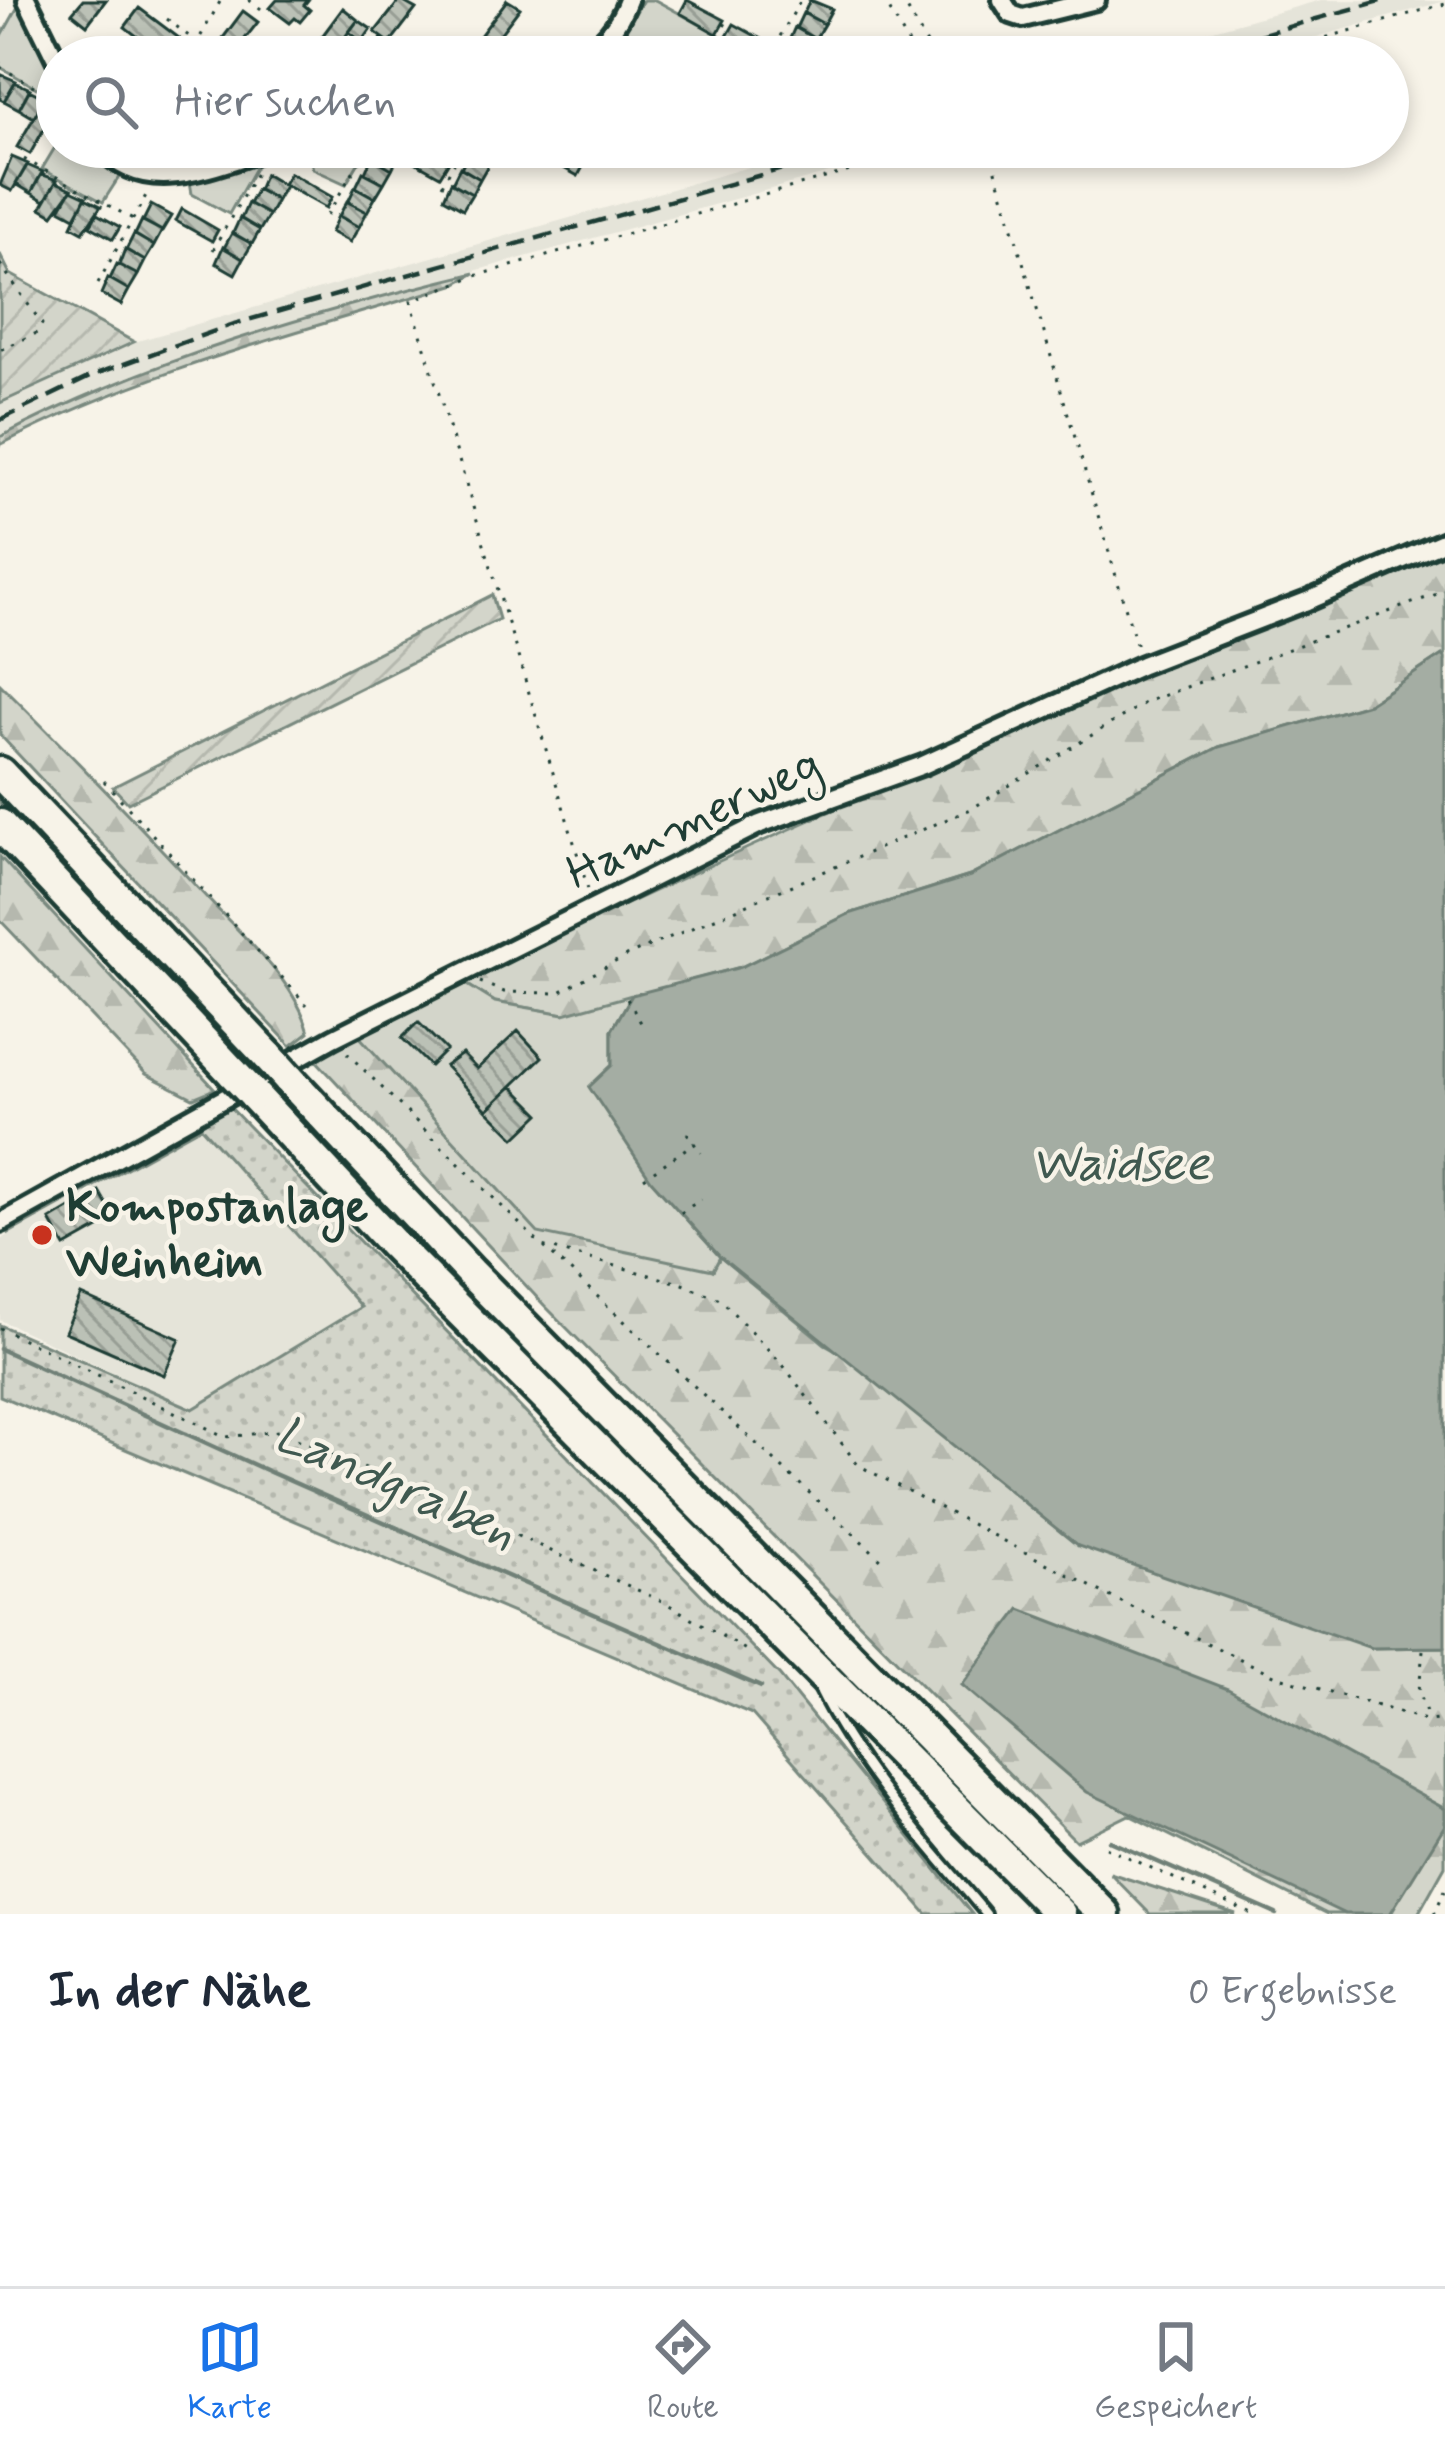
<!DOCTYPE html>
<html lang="de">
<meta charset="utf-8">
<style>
body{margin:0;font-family:Mynerve,sans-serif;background:#f6f6f7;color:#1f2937}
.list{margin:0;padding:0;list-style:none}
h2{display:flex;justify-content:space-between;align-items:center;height:156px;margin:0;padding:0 48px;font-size:51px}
h2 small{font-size:39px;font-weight:400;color:#747a83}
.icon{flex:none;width:66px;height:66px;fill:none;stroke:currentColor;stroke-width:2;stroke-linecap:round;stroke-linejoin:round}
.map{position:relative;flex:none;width:1445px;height:1914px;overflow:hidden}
.search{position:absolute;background:#fff;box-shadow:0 6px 18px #0003;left:36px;right:36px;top:36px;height:132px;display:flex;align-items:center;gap:30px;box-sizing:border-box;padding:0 42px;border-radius:66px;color:#747a83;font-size:45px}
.sheet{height:372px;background:#fff}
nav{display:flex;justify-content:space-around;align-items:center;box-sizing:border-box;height:168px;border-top:3px solid #e0e1e3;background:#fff;font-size:33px;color:#747a83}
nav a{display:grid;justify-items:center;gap:6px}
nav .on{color:#1a73e8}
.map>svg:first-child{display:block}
.built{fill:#e5e4d9}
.grass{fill:url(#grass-dots);stroke:#79897f;stroke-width:3}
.forest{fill:url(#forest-firs);stroke:#79897f;stroke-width:3}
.park{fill:#d3d5ca;stroke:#79897f;stroke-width:3}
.garden{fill:url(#garden-furrows);stroke:#79897f;stroke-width:3}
.water{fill:#a4ada3;stroke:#6f8077;stroke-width:3}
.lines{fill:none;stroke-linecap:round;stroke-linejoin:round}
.stream{stroke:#6f8077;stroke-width:4.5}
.building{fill:url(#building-back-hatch);stroke:#1f3d34;stroke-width:3}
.lane-casing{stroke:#1f3d34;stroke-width:16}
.street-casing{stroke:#1f3d34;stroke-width:26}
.highway-casing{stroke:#1f3d34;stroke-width:39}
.path{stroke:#1f3d34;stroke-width:3;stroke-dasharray:3 9;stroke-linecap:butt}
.lane{stroke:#f7f3e8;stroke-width:8}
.street{stroke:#f7f3e8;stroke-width:16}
.highway{stroke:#f7f3e8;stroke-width:30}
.rail{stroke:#1f3d34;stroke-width:4.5;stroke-dasharray:18 9;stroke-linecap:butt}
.highway-bridge-casing{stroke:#1f3d34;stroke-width:39;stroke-linecap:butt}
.highway-bridge{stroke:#f7f3e8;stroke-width:30}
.poi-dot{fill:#c8321e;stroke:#f7f3e8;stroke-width:4.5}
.labels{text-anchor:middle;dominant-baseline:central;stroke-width:9;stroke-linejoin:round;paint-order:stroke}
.street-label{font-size:48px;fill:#1f3d34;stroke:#f7f3e8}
.poi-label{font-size:48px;font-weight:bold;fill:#1f3d34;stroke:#f7f3e8;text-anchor:start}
.water-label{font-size:51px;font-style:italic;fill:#405950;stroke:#f7f3e8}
</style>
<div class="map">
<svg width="1445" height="1914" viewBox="0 0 1445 1914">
<defs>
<pattern id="grass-dots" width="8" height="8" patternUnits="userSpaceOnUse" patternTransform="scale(3)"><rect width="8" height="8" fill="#d3d5ca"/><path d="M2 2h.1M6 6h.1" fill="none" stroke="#b5b8ae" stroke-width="1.8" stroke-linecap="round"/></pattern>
<pattern id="forest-firs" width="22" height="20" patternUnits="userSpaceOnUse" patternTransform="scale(3)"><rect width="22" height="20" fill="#d3d5ca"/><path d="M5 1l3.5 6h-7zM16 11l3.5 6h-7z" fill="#b5b8ae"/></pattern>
<pattern id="garden-furrows" width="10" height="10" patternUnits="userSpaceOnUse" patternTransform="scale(3)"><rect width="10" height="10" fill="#d3d5ca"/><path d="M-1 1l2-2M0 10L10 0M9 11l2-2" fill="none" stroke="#b5b8ae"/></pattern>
<pattern id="building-back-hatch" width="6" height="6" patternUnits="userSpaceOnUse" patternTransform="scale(3)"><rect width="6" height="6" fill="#bbc1b6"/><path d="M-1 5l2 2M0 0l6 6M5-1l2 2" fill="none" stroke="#979e95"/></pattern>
</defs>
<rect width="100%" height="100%" fill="#f7f3e8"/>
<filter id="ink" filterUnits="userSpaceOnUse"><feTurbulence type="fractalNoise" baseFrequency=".00833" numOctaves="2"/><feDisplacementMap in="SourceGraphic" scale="24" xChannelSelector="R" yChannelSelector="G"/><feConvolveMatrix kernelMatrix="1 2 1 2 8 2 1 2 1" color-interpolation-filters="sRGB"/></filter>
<g filter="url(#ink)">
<!-- built -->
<path class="built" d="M1321 0 1445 1 1245 57H1117Z
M819 147H923L402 291 272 330 104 388 0 437V403L134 342Z
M201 1127 361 1307 193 1409 0 1320V1240Z"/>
<!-- grass -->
<path class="grass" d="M0 789 255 1063 247 1068 0 803Z
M223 1100 780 1676 972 1914H927L752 1714 0 1396V1325L193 1409 361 1307 201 1127 9 1233 5 1220Z"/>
<!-- forest -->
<path class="forest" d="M475 273 453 285C297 333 147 369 0 445V437C147 360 314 312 475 273Z
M1445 554V659L1441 656 1368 704 1219 747 970 876 849 914 741 967 565 1014 495 1002 466 984 359 1036 713 1270 720 1257 825 1344 1371 1648 1445 1647V1866L1418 1914H1327L1129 1815 1076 1841 544 1305 313 1057 360 1027 752 846 1133 677Z
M0 684C71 754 140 826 208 899 243 937 295 980 309 1032L291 1046 0 735Z
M0 857 215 1089 193 1098 146 1074 0 920Z
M1110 1873 1236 1914H1150Z"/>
<!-- park -->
<path class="park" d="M643 0H655L719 35 706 57H640L617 44Z
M19 5 56 80 47 94 0 67V39Z
M57 144 92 147 121 174 103 202 42 169Z
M368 147 346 184 313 169 307 148Z
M259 161 229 214 192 194 190 182Z
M466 984 495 1002 564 1014 632 995 612 1030V1065L651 1180 720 1257 713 1270 538 1233 358 1035Z"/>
<!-- garden -->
<path class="garden" d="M0 254 10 274 134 342 0 403Z
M492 595 499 619 128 803 113 787Z"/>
<!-- water -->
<path class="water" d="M1442 655 1445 659V1647L1371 1648 1078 1546 720 1257 651 1180 589 1087 612 1065V1030L632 995 741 967 849 914 970 876 1219 747 1368 704Z
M1020 1609 1228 1689 1445 1809V1825L1390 1914H1345L1087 1792 962 1685Z"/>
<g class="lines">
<!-- stream -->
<path class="stream" d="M0 1349 272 1473 761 1687
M1110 1841 1276 1914"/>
</g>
<!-- building -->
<path class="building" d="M83 0H106L87 25 72 13Z
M277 0H308L304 5 310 10 300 22 295 18 290 23 270 8Z
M400 0 416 9 390 43 375 32Z
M507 0 520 8 491 46 479 37Z
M687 0 725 20 717 34 680 13Z
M810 0 832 9 824 24 804 13Z
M139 8 179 38 168 52 174 57H152L156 51 125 27Z
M343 8 358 20 332 54 317 43Z
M243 11 258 22 231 57 217 46Z
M803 13 824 24 815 39 796 28Z
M358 20 371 29 362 42 349 32Z
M734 24 772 45 765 57 726 38Z
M795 27 815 39 807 53 788 43Z
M382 38 393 46 385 57H368Z
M284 41 298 52 294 57H271Z
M787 42 807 53 805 57H779Z
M0 74 16 81 4 101 0 99Z
M15 82 30 89 19 109 4 101Z
M29 90 45 98 34 118 19 109Z
M44 100 57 106 30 154 17 147Z
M389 147 400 153 392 169 373 158 378 147Z
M400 147H419L448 163 440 176 397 152Z
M473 147H491L497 150 488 165 469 154Z
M566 150 586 161 578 176 558 165Z
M468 153 488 165 480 179 461 168Z
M12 157 28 164 12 191 0 185Z
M372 157 392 169 384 183 365 173Z
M27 165 43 172 31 193 16 184Z
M460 167 480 179 472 194 452 183Z
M363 172 384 183 375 198 356 187Z
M290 173 332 197 326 208 283 184Z
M41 174 57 180 45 201 31 193Z
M265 174 285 186 277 200 258 190Z
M56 182 72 189 53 215 41 208Z
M451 182 472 194 463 209 444 198Z
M355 187 375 198 367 212 348 202Z
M257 189 277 200 269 215 249 204Z
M71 190 86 197 75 217 60 209Z
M85 198 101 206 83 232 72 226Z
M347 201 367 212 359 227 339 216Z
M248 203 269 215 260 230 241 219Z
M151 205 171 216 162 231 143 221Z
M182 209 218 230 212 241 176 221Z
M97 214 120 227 113 239 90 226Z
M338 216 359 227 350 242 331 232Z
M240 218 260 230 252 244 233 233Z
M142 220 162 231 154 246 135 235Z
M232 233 252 244 243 259 224 248Z
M134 234 154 246 145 261 126 250Z
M223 247 243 259 235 274 216 263Z
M125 249 145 261 138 275 119 265Z
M117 264 138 275 129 290 110 279Z
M108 278 129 290 121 305 101 294Z
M418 1022 446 1050 430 1066 402 1038Z
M518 1031 542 1057 487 1110 445 1066 462 1054 477 1069Z
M512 1086 540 1114 515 1138 487 1110Z
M99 1191 115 1219 65 1247 50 1220Z
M81 1295 180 1339 164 1375 65 1332Z"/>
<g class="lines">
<defs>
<path id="lane" d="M820 1690C861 1773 927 1843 986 1914"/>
<path id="street" d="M27 0 57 61
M1002 0 1011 14 1023 18 1096 0
M579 57C604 43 618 27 628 0
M101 147C147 201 219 163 275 147
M0 1223 333 1038 760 824 923 765 1142 665 1307 601 1445 541"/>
<path id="highway" d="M0 773 269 1057
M0 825 234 1074
M288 1078 471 1273 1104 1914
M253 1094 394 1245 1060 1914"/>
</defs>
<!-- lane casing -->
<use href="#lane" class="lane-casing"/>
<!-- street casing -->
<use href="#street" class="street-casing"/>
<!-- highway casing -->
<use href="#highway" class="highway-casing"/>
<!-- path -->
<path class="path" d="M249 0 268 14
M884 0 916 57
M902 0 934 57
M167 19 195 41
M189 57 221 0
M706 57 730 16
M768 57 801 0
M1257 57 1445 4
M0 67 57 99
M989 147 1137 647
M556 152 559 147
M24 159 133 219
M442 185 463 147
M327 215 368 147
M213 250 256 173
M0 264 42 324 37 333 0 350
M98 283 149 190
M104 781 307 1005
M588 889 411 301 472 277 935 147
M480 982 504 992 558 993 626 956 971 809 1146 702 1445 591
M627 999 643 1026
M347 1053 542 1246 683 1284 720 1299 783 1365 858 1465 1111 1597 1276 1676 1429 1721 1445 1719
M687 1133 701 1153
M644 1178 694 1143
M681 1213 701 1199
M544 1247 883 1561
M0 1328 226 1437 278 1431 389 1478 664 1602 746 1650
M1423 1650 1419 1690 1428 1719
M1106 1847 1252 1914
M1434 1914 1445 1890"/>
<!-- lane -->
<use href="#lane" class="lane"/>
<!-- street -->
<use href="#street" class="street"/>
<!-- highway -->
<use href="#highway" class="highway"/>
<!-- rail -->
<path class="rail" d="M1181 57 1384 0
M0 420 96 374 234 324 860 147"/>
<defs>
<path id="highway-bridge" d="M269 1057 288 1078
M234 1074 253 1094"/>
</defs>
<!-- highway-bridge casing -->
<use href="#highway-bridge" class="highway-bridge-casing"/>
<!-- highway-bridge -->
<use href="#highway-bridge" class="highway-bridge"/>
</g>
</g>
<!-- markers -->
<circle class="poi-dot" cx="42" cy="1235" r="12"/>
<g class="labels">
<!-- street labels -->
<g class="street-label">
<text transform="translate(694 820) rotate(-25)">Hammerweg</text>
</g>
<!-- poi labels -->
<g class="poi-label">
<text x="66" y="1207">Kompostanlage<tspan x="66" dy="55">Weinheim</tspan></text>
</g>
<!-- water labels -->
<g class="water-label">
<text x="1120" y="1165">Waidsee</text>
<text transform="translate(395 1485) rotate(24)">Landgraben</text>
</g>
</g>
</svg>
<div class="search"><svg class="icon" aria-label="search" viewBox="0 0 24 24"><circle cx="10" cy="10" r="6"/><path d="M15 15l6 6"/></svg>Hier suchen</div>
</div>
<section class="sheet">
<h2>In der Nähe<small>0 Ergebnisse</small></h2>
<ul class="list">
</ul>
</section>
<nav>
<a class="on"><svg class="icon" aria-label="map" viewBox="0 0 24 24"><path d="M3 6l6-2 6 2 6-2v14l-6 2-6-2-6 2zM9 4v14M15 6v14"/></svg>Karte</a>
<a><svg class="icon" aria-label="directions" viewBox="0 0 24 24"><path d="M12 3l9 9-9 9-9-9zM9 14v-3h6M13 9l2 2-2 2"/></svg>Route</a>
<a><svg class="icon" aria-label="saved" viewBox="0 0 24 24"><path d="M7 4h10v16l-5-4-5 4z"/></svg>Gespeichert</a>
</nav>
